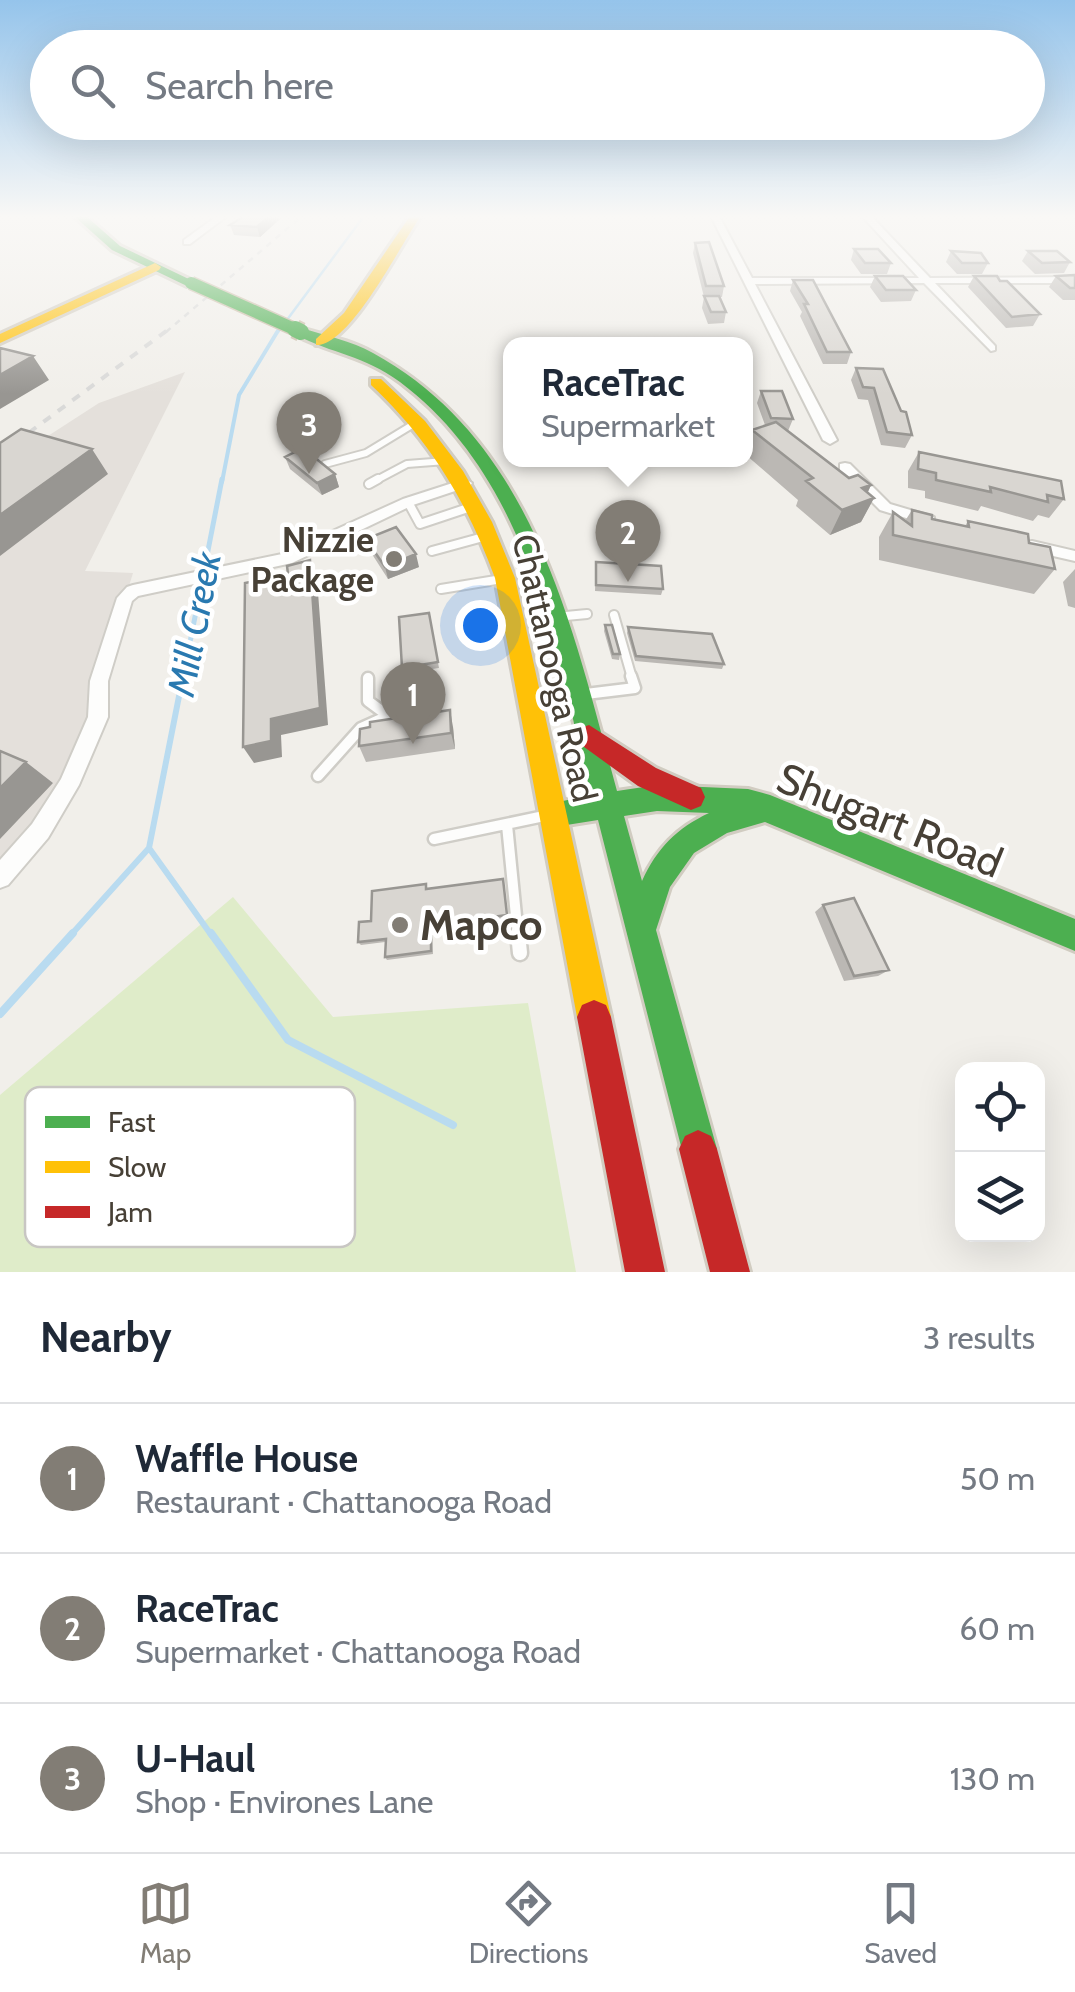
<!DOCTYPE html>
<meta charset="utf-8">
<style>
body{margin:0;font-family:Cabin,sans-serif;background:#f6f6f7;color:#1f2937}
.controls{position:absolute;right:30px;bottom:30px;display:grid;overflow:hidden;border-radius:20px;box-shadow:0 10px 40px #0002}
.controls button{width:90px;height:90px;display:grid;place-items:center;padding:0;border:0;border-bottom:2px solid #e0e1e3;background:#fff;color:#1f2937;font:50px sans-serif}
.you{position:absolute;left:480px;top:625px;width:35px;height:35px;margin:-25px;border:8px solid #fff;border-radius:50%;background:#1a73e8;box-shadow:0 0 0 15px #1a73e833}
.badge{display:grid;place-items:center;width:65px;height:65px;border-radius:50%;background:#827d75;color:#fff;font-size:32px;font-weight:700}
.pin{position:absolute;translate:-50% -82px;filter:drop-shadow(0 2px 5px #0008)}
.pin::after{content:'';position:absolute;top:52px;width:35px;height:30px;background:inherit;clip-path:polygon(0 0,100% 0,50% 100%)}
.popup{position:absolute;left:503px;top:337px;width:250px;height:130px;box-sizing:border-box;display:grid;place-content:center;border-radius:20px;background:#fff;filter:drop-shadow(0 2px 8px #0005);font-size:32px;white-space:nowrap;color:#747a83}
.popup b{font-size:38px;color:#1f2937}
.popup::after{content:'';position:absolute;left:50%;top:100%;margin-left:-20px;border:20px solid transparent;border-top-color:#fff}
.list{margin:0;padding:0;list-style:none}
h2{display:flex;justify-content:space-between;align-items:center;height:130px;margin:0;padding:0 40px;font-size:42px}
h2 small{font-size:32px;font-weight:400;color:#747a83}
.list li{display:grid;grid-template-columns:65px 1fr auto;gap:30px;align-items:center;box-sizing:border-box;height:150px;padding:0 40px;border-top:2px solid #e0e1e3}
.list b{display:block;font-size:38px;white-space:nowrap}
.list p{margin:0;font-size:32px;white-space:nowrap;color:#747a83}
.list em{font-size:32px;font-style:normal;color:#747a83}
.icon{flex:none;width:55px;height:55px;fill:none;stroke:currentColor;stroke-width:2;stroke-linecap:round;stroke-linejoin:round}
.map{position:relative;flex:none;width:1075px;height:1272px;overflow:hidden}
.search{position:absolute;background:#fff;box-shadow:0 10px 40px #0002;left:30px;right:30px;top:30px;height:110px;display:flex;align-items:center;gap:25px;box-sizing:border-box;padding:0 35px;border-radius:55px;color:#747a83;font-size:38px}
.sheet{height:580px;background:#fff}
nav{display:flex;justify-content:space-around;align-items:center;box-sizing:border-box;height:140px;border-top:2px solid #e0e1e3;background:#fff;font-size:28px;color:#747a83}
nav a{display:grid;justify-items:center;gap:5px}
nav .on{color:#827d75}
.map>svg:first-child{display:block}
.industrial{fill:#e4e0db}
.green{fill:#dfecc9}
.lines{fill:none;stroke-linecap:round;stroke-linejoin:round}
.stream-far4{stroke:#b9dbf0;stroke-width:2.5}
.stream-far3{stroke:#b9dbf0;stroke-width:4}
.stream-far2{stroke:#b9dbf0;stroke-width:5}
.stream-far1{stroke:#b9dbf0;stroke-width:6}
.stream{stroke:#b9dbf0;stroke-width:8}
.lane-far3-casing{stroke:#cfcdc7;stroke-width:10}
.lane-far2-casing{stroke:#cfcdc7;stroke-width:12}
.lane-far1-casing{stroke:#cfcdc7;stroke-width:15}
.lane-casing{stroke:#cfcdc7;stroke-width:19}
.street-casing{stroke:#cfcdc7;stroke-width:4}
.fast-casing{stroke:#d1ccc1;stroke-width:6}
.slow-casing{stroke:#d1ccc1;stroke-width:6}
.jam-casing{stroke:#d1ccc1;stroke-width:6}
.lane-far3{stroke:#fdfdfc;stroke-width:6}
.lane-far2{stroke:#fdfdfc;stroke-width:8}
.lane-far1{stroke:#fdfdfc;stroke-width:10}
.lane{stroke:#fdfdfc;stroke-width:14}
.street{fill:#fdfdfc;fill-rule:evenodd}
.fast{fill:#4caf50;fill-rule:evenodd}
.slow{fill:#ffc107;fill-rule:evenodd}
.jam{fill:#c62828;fill-rule:evenodd}
.rail-far1{stroke:#d9d9d8;stroke-width:2.5;stroke-dasharray:6 6;stroke-linecap:butt}
.rail{stroke:#d9d9d8;stroke-width:4;stroke-dasharray:9 9;stroke-linecap:butt}
.fast-bridge-far1-casing{stroke:#c9bca5;stroke-width:15;stroke-linecap:butt}
.fast-bridge-casing{stroke:#c9bca5;stroke-width:20;stroke-linecap:butt}
.fast-bridge-far1{stroke:#4caf50;stroke-width:12}
.fast-bridge{stroke:#4caf50;stroke-width:16}
.wall{fill:#bbb8b4}
.shaded-wall{fill:#989692}
.building{fill:#d9d6d1;stroke:#989692;stroke-width:2.5}
.poi-dot{fill:#827d75;stroke:#fff;stroke-width:4}
.labels{text-anchor:middle;dominant-baseline:central;stroke-width:9;stroke-linejoin:round;paint-order:stroke}
.poi-label{font-size:35px;font-weight:bold;fill:#474036;stroke:#fff;text-anchor:end}
.street-label{font-size:35px;fill:#474036;stroke:#fff}
.water-label{font-size:38px;font-style:italic;fill:#2979b0;stroke:#fff}
.near-street-label{font-size:42px;fill:#474036;stroke:#fff}
.near-poi-label{font-size:42px;font-weight:bold;fill:#474036;stroke:#fff;text-anchor:start}
.key{fill:#fff;stroke:#c8c6c3;stroke-width:2.5}
.key-label{font-size:28px;fill:#474036}
</style>
<div class="map">
<svg width="1075" height="1272" viewBox="0 0 1075 1272">
<rect width="100%" height="100%" fill="#f1efea"/>
<!-- industrial -->
<path class="industrial" d="M185 372 85 571 133 573 69 780 0 879V467L99 403Z"/>
<!-- green -->
<path class="green" d="M233 897 333 1017 528 1003 576 1272H0V1095Z"/>
<g class="lines">
<!-- stream-far4 -->
<path class="stream-far4" d="M278 332 364 216"/>
<!-- stream-far3 -->
<path class="stream-far3" d="M222 482 239 395 279 329"/>
<!-- stream-far2 -->
<path class="stream-far2" d="M183 678 222 479"/>
<!-- stream-far1 -->
<path class="stream-far1" d="M149 848 212 936
M70 936 149 848 183 676"/>
<!-- stream -->
<path class="stream" d="M211 933 288 1040 453 1125
M0 1014 73 933"/>
<defs>
<path id="lane-far3" d="M325 464 366 453 417 422
M373 482 407 464 446 461"/>
<path id="lane-far2" d="M369 484 378 479
M408 502 420 524 474 506
M432 551 487 536
M441 589 502 579
M614 615 632 678
M566 616 587 614"/>
<path id="lane-far1" d="M368 678V701L387 715
M586 694 635 688 631 676
M318 776 361 728 390 715
M507 825 518 936
M434 839 544 816"/>
<path id="lane" d="M518 933 520 953"/>
<path id="street" d="M217 216H227L190 244H184V240Z
M711 216H719L752 278H919L862 216H871L930 278 1075 277V283H935L995 346V350L991 351 924 283 755 284 837 440 830 444 823 440Z
M845 463 850 464 890 504 934 517V523L929 525 880 510 840 470V464Z
M465 479 472 483 470 486 413 505 292 563 138 596 132 601 108 681V717L79 785 48 838 8 885 0 888V860L32 824 61 779 88 717 90 681 117 598 127 587 133 585 282 554 403 499Z
M1032 541 1075 551V561L1027 550 1024 546 1027 542Z"/>
<path id="fast" d="M74 216H86L120 246 197 283 187 286 112 250Z
M301 328C324 335 352 341 373 353 535 442 572 627 617 791L657 785 748 789 770 795 1075 919V951L765 822 727 833 694 853 670 887 656 930 717 1149 711 1162 698 1168 685 1162 598 820 554 827 544 823 540 814 544 805 591 795C555 648 529 479 400 382 363 355 333 354 296 335V329ZM657 811 709 813C677 828 657 848 642 881L624 816Z"/>
<path id="slow" d="M410 216H421C401 243 350 347 316 345V339L344 313Z
M155 263 161 267 159 270 0 343V334Z
M371 379H381L425 421 463 471 492 522 515 578 611 1017 606 1029 594 1034 582 1029 577 1017 495 578C467 502 430 440 371 385Z"/>
<path id="jam" d="M589 725 656 768 701 788 705 797 701 806 691 810 638 786 580 744 576 736 580 728Z
M594 1000 606 1005 611 1017 665 1272H625L577 1017 582 1005Z
M698 1130 711 1136 717 1149 750 1272H710L679 1149 685 1136Z"/>
</defs>
<!-- lane-far3 casing -->
<use href="#lane-far3" class="lane-far3-casing"/>
<!-- lane-far2 casing -->
<use href="#lane-far2" class="lane-far2-casing"/>
<!-- lane-far1 casing -->
<use href="#lane-far1" class="lane-far1-casing"/>
<!-- lane casing -->
<use href="#lane" class="lane-casing"/>
<!-- street casing -->
<use href="#street" class="street-casing"/>
<!-- fast casing -->
<use href="#fast" class="fast-casing"/>
<!-- slow casing -->
<use href="#slow" class="slow-casing"/>
<!-- jam casing -->
<use href="#jam" class="jam-casing"/>
<!-- lane-far3 -->
<use href="#lane-far3" class="lane-far3"/>
<!-- lane-far2 -->
<use href="#lane-far2" class="lane-far2"/>
<!-- lane-far1 -->
<use href="#lane-far1" class="lane-far1"/>
<!-- lane -->
<use href="#lane" class="lane"/>
<!-- street -->
<use href="#street" class="street"/>
<!-- fast -->
<use href="#fast" class="fast"/>
<!-- slow -->
<use href="#slow" class="slow"/>
<!-- jam -->
<use href="#jam" class="jam"/>
<!-- rail-far1 -->
<path class="rail-far1" d="M166 332 302 216"/>
<!-- rail -->
<path class="rail" d="M0 454 169 329"/>
<defs>
<path id="fast-bridge-far1" d="M191 283 301 332"/>
<path id="fast-bridge" d="M295 329 301 332"/>
</defs>
<!-- fast-bridge-far1 casing -->
<use href="#fast-bridge-far1" class="fast-bridge-far1-casing"/>
<!-- fast-bridge casing -->
<use href="#fast-bridge" class="fast-bridge-casing"/>
<!-- fast-bridge-far1 -->
<use href="#fast-bridge-far1" class="fast-bridge-far1"/>
<!-- fast-bridge -->
<use href="#fast-bridge" class="fast-bridge"/>
</g>
<!-- wall -->
<path class="wall" d="M280 219 260 237 234 235 230 225Z
M695 243 724 286 722 297H719L726 312 724 323 708 324 702 308 704 297 693 253Z
M854 249 891 263 887 274H861L851 260Z
M951 251 988 263 982 274H957L946 262Z
M1028 251 1070 262 1064 273 1035 274 1022 261Z
M1075 275V300H1063L1049 287 1056 276Z
M875 276 916 290 911 301 881 302 870 287Z
M974 276 1000 281 1040 314 1033 326 1006 328 968 287Z
M793 280 851 352 847 364H823L800 316 802 312 790 291Z
M856 368 883 369 912 435 905 448 881 445 868 400 858 399 851 380Z
M761 391 793 419 788 431 849 478 871 485 868 492 874 498 861 522 830 535 796 506 798 500 746 455 752 430 765 425 757 403Z
M919 452 1064 499 1049 518 1038 515 1033 521 981 506 978 511 925 498V491L908 488V471Z
M285 457 335 474 339 487 322 495 290 469Z
M912 510 932 519 965 526 968 521 1029 543 1055 569 1034 594 879 560V537L893 512 905 521Z
M366 539 419 567 388 579 370 551Z
M596 562 663 589 661 595 595 591Z
M1075 569V608L1068 606 1063 582Z
M429 613 439 668 404 673 402 668Z
M605 625 620 654 619 660 612 659 604 631Z
M628 627 724 664 722 669 635 661 627 633Z
M453 727 455 749 366 762 359 746Z
M503 879 508 919 432 929 433 954 387 960 385 957V942L361 945 358 942 371 921 428 889Z
M823 905 889 970 878 976 844 981 815 912Z"/>
<!-- shaded-wall -->
<path class="shaded-wall" d="M269 216H279L280 219 260 237 257 227Z
M33 356 49 380 0 409V375Z
M92 449 108 474 0 556V515Z
M335 474 339 487 322 495 317 483Z
M871 485 863 502 874 498 861 522 830 535 842 510 862 488Z
M416 554 419 567 388 579 385 567Z
M310 560 317 579 328 725 281 735 282 757 254 763 243 747 271 719Z
M450 710 453 727 455 749 451 733Z
M26 762 53 783 0 839V788Z"/>
<!-- building -->
<path class="building" d="M244 216H269L257 227 230 225Z
M709 242 724 286H706L695 243Z
M854 249H878L891 263H865Z
M951 251 981 253 988 263H962Z
M1028 251H1057L1070 262 1042 263Z
M1075 275V288H1070L1056 276Z
M875 276H903L916 290H886Z
M974 276H997L1000 281H1007L1040 314 1012 317Z
M793 280H813L851 352H827L804 304H808Z
M704 296H719L726 312H711Z
M0 348 33 356 0 375Z
M856 368 883 369 901 411 906 412 912 435 887 432 874 388 863 387Z
M761 391H782L793 419 771 418Z
M776 422 849 478 858 475 871 485 862 488 874 498 842 510 806 481 813 478 752 430Z
M21 429 92 449 0 515V443Z
M303 448 335 474 317 483 285 457Z
M919 452 1061 481 1064 499 1047 495 1048 502 990 487 991 492 936 480V473L918 469Z
M912 510 932 515V519L969 527 968 521 1028 534 1029 543 1050 547 1055 569 893 535V512L912 526Z
M396 527 416 554 385 567 366 539Z
M310 560 320 708 271 719V741L243 747 245 583 288 574 287 566Z
M596 562 661 566 663 589 596 585Z
M429 613 438 662 402 668 399 617Z
M605 625H612L620 654H613Z
M628 627 712 634 724 664 636 656Z
M450 710 451 733 359 746 360 729 370 727V722Z
M0 751 26 762 0 788Z
M503 879 507 915 431 925V951L385 957 386 939 358 942 359 922 371 921 372 891 426 884V889Z
M854 898 889 970 854 976 823 905Z"/>
<!-- sky -->
<linearGradient id="sky" x2="0" y2="1"><stop stop-color="#95c4eb"/><stop offset="0.55" stop-color="#f9f8f6"/><stop offset="1" stop-color="#f9f8f6" stop-opacity="0"/></linearGradient>
<rect width="1075" height="394" fill="url(#sky)"/>
<!-- markers -->
<g class="poi-dot">
<circle cx="394" cy="559" r="10"/>
<circle cx="400" cy="925" r="10"/>
</g>
<g class="labels">
<!-- poi labels -->
<g class="poi-label">
<text x="374" y="539">Nizzie<tspan x="374" dy="40">Package</tspan></text>
</g>
<!-- street labels -->
<g class="street-label">
<text transform="translate(555 668) rotate(77)">Chattanooga Road</text>
</g>
<!-- water labels -->
<g class="water-label">
<text transform="translate(194 624) rotate(-79)">Mill Creek</text>
</g>
<!-- near-street labels -->
<g class="near-street-label">
<text transform="translate(890 820) rotate(22)">Shugart Road</text>
</g>
<!-- near-poi labels -->
<g class="near-poi-label">
<text x="420" y="925">Mapco</text>
</g>
</g>
<!-- legend -->
<rect x="25" y="1087" width="330" height="160" rx="15" class="key"/>
<rect x="45" y="1116" width="45" height="12" fill="#4caf50"/>
<rect x="45" y="1161" width="45" height="12" fill="#ffc107"/>
<rect x="45" y="1206" width="45" height="12" fill="#c62828"/>
<g class="key-label">
<text x="108" y="1132">Fast</text>
<text x="108" y="1177">Slow</text>
<text x="108" y="1222">Jam</text>
</g>
</svg>
<div class="controls">
<button><svg class="icon" aria-label="locate" viewBox="0 0 24 24"><circle cx="12" cy="12" r="6"/><path d="M12 2v4M12 18v4M2 12h4M18 12h4"/></svg></button>
<button><svg class="icon" aria-label="layers" viewBox="0 0 24 24"><path d="M12 4l9 5-9 5-9-5zM3 14l9 5 9-5"/></svg></button>
</div>
<div class="you"></div>
<div class="pin badge" style="left:413px;top:744px">1</div>
<div class="pin badge" style="left:628px;top:582px">2</div>
<div class="popup"><b>RaceTrac</b>Supermarket</div>
<div class="pin badge" style="left:309px;top:474px">3</div>
<div class="search"><svg class="icon" aria-label="search" viewBox="0 0 24 24"><circle cx="10" cy="10" r="6"/><path d="M15 15l6 6"/></svg>Search here</div>
</div>
<section class="sheet">
<h2>Nearby<small>3 results</small></h2>
<ul class="list">
<li><span class="badge">1</span><div><b>Waffle House</b><p>Restaurant · Chattanooga Road</p></div><em>50 m</em></li>
<li><span class="badge">2</span><div><b>RaceTrac</b><p>Supermarket · Chattanooga Road</p></div><em>60 m</em></li>
<li><span class="badge">3</span><div><b>U-Haul</b><p>Shop · Environes Lane</p></div><em>130 m</em></li>
</ul>
</section>
<nav>
<a class="on"><svg class="icon" aria-label="map" viewBox="0 0 24 24"><path d="M3 6l6-2 6 2 6-2v14l-6 2-6-2-6 2zM9 4v14M15 6v14"/></svg>Map</a>
<a><svg class="icon" aria-label="directions" viewBox="0 0 24 24"><path d="M12 3l9 9-9 9-9-9zM9 14v-3h6M13 9l2 2-2 2"/></svg>Directions</a>
<a><svg class="icon" aria-label="saved" viewBox="0 0 24 24"><path d="M7 4h10v16l-5-4-5 4z"/></svg>Saved</a>
</nav>
